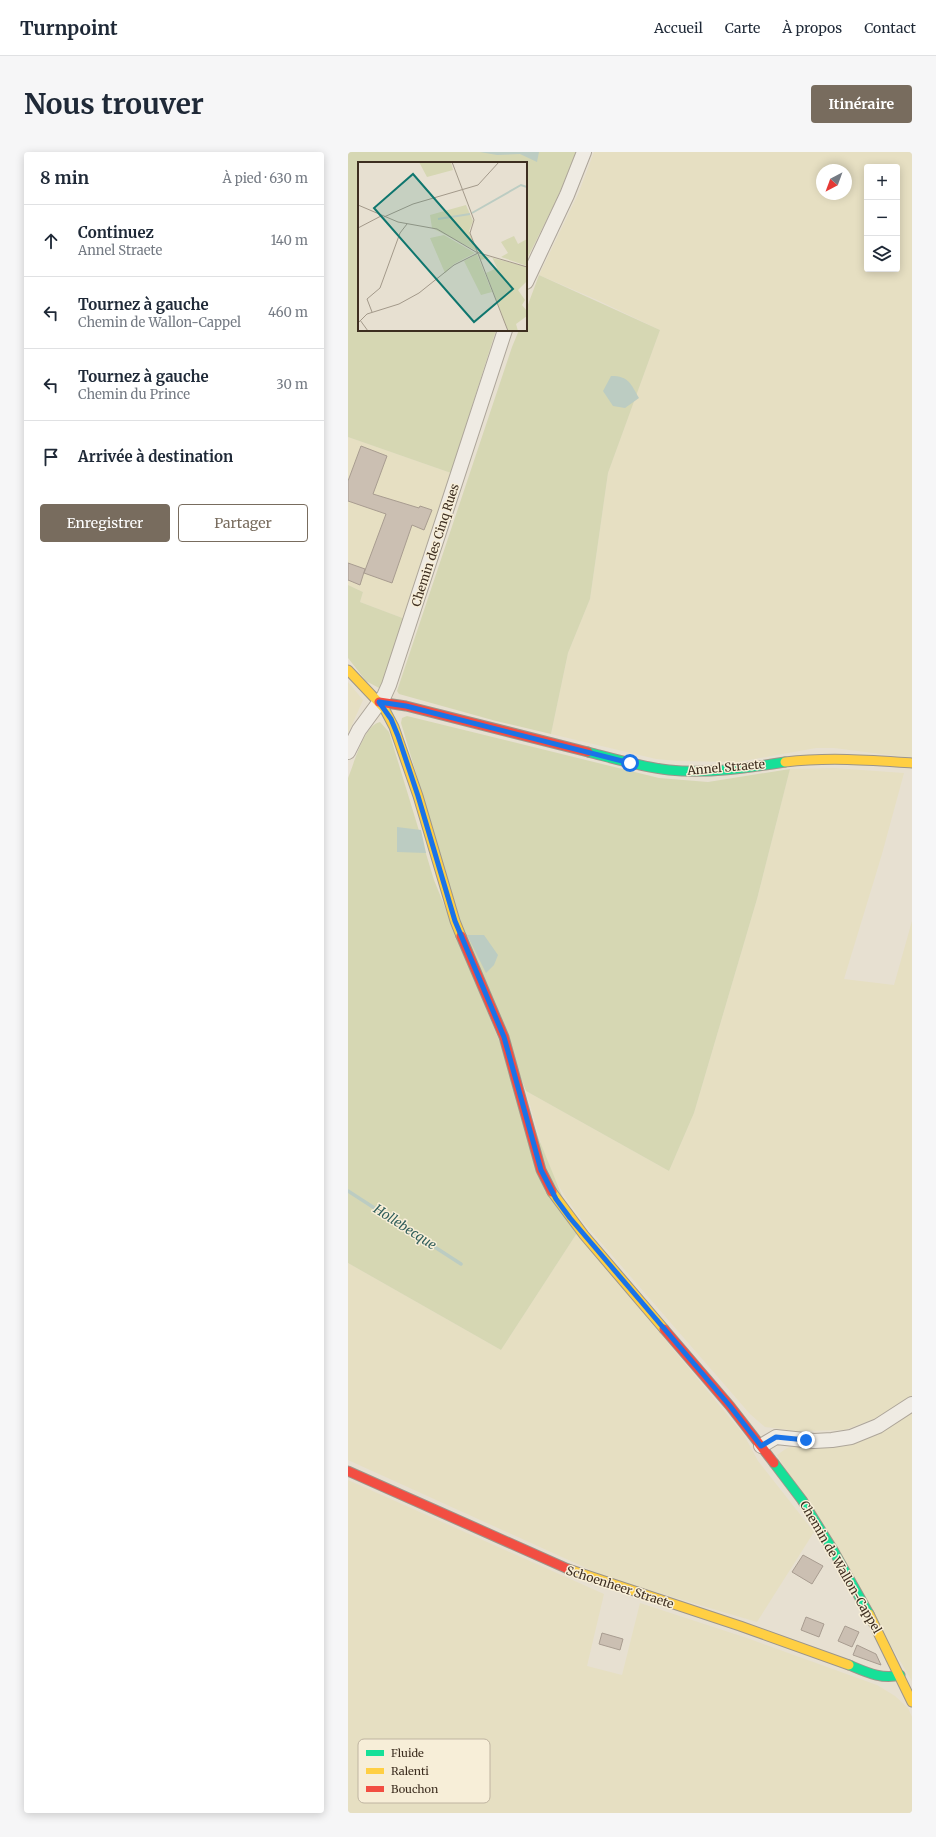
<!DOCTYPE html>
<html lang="fr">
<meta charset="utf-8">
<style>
body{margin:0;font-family:Merriweather,serif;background:#f6f6f7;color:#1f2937}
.controls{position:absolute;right:12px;top:12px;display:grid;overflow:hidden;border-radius:4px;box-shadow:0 2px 10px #0003}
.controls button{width:36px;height:36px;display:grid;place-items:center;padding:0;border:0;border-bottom:1px solid #e0e1e3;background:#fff;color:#1f2937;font:20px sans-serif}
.compass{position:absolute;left:468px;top:12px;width:36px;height:36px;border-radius:50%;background:#fff;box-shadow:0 2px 10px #0003;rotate:221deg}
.stop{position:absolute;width:12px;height:12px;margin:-9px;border:3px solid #1a73e8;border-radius:50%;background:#fff}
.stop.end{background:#1a73e8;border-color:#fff;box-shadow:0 1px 4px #0008}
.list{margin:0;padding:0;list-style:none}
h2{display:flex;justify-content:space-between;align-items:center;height:52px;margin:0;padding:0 16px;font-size:17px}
h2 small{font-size:13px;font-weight:400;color:#747a83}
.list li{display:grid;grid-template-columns:26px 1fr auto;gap:12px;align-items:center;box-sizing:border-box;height:72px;padding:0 16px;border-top:1px solid #e0e1e3}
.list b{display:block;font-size:15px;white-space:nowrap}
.list p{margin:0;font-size:13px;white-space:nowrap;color:#747a83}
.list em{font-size:13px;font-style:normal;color:#747a83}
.actions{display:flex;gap:8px;padding:12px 16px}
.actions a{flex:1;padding:9px 0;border:1px solid #786c5e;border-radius:4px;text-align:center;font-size:14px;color:#786c5e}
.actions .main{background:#786c5e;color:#fff}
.icon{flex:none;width:22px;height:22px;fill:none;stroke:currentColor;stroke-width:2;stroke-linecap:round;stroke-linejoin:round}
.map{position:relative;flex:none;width:564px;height:1661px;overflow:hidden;border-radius:4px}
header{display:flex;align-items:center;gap:24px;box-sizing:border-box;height:56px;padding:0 20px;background:#fff;border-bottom:1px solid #e0e1e3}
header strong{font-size:19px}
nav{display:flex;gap:22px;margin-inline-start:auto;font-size:14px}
.intro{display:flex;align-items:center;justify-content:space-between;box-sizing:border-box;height:96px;padding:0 24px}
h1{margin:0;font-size:28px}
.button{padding:10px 18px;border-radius:4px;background:#786c5e;color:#fff;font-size:14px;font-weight:700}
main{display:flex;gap:24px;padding:0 24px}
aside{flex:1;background:#fff;border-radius:4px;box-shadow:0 2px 10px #0003}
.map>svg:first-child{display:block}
.farmland{fill:#e6dfc2;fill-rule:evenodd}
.green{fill:#d6d7b3}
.water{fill:#bcccc2}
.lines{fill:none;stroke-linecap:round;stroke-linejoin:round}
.stream{stroke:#bcccc2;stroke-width:3.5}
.building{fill:#cbbfb2;stroke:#a89c90}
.street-casing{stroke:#ada599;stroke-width:16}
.fast-casing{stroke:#9c958a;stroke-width:11}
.slow-casing{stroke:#9c958a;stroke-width:11}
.jam-casing{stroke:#9c958a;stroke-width:11}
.street{stroke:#efebe3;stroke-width:14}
.fast{stroke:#16e098;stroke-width:9}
.slow{stroke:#ffcf43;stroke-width:9}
.jam{stroke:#f24e42;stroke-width:9}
.route{stroke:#1a73e8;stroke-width:5}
.labels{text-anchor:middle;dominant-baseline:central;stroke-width:3;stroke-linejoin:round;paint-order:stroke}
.street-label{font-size:12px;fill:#3d2e20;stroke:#f7eed8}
.water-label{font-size:13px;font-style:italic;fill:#2f5d5a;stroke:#f7eed8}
.inset-river{fill:none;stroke:#bcccc2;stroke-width:2}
.inset-road{fill:none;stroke:#a3998a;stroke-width:1}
.view{fill:#0f766e;fill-opacity:0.15;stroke:#0f766e;stroke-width:2}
.inset-edge{fill:none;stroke:#3d2e20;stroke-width:2}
.key{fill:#f7eed8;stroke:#bfb4a1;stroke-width:1}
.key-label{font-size:11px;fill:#3d2e20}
</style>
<header>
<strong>Turnpoint</strong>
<nav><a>Accueil</a><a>Carte</a><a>À propos</a><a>Contact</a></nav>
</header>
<div class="intro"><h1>Nous trouver</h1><a class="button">Itinéraire</a></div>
<main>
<aside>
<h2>8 min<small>À pied · 630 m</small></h2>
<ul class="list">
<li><svg class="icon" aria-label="ahead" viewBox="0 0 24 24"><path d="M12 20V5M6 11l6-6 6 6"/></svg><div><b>Continuez</b><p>Annel Straete</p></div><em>140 m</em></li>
<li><svg class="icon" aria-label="left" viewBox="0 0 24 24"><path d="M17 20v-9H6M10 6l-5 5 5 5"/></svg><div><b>Tournez à gauche</b><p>Chemin de Wallon-Cappel</p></div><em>460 m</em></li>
<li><svg class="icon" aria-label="left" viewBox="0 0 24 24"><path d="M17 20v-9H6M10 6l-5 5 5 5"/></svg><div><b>Tournez à gauche</b><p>Chemin du Prince</p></div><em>30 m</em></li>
<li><svg class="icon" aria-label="arrive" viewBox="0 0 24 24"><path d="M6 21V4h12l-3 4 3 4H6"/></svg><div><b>Arrivée à destination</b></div></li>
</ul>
<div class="actions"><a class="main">Enregistrer</a><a>Partager</a></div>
</aside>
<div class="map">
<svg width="564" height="1661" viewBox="0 0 564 1661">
<rect width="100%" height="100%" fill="#e7e0d1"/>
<!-- farmland -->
<path class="farmland" d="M246 0H564V606L486 596H468L390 610 329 609 308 607 203 582 220 501 242 447 260 321 312 178 247 147 191 123 231 40ZM519 15H549V117H519ZM474 18H498V42H474Z
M0 285 103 321 57 467 12 450 15 440 0 433Z
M0 530 15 548 0 582Z
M486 616 556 621 534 702 496 827 546 833 564 769V1246L539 1262 497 1278 449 1279 417 1275 402 1262 236 1071 218 1046 200 1016 178 939 321 1019 346 961 409 747 442 617Z
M229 1081 396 1283 410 1309 466 1380 409 1470 260 1426 0 1308V1111L153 1198Z
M564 1258V1529L429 1303 439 1296 446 1294 483 1296 516 1287Z
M0 1328 256 1442 239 1514 274 1523 292 1451 399 1486 529 1533 547 1544 560 1556 564 1565V1661H0Z"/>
<!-- green -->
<path class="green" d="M0 0H229L208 49 178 109V11H11V178H148L103 321 0 285Z
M191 123 312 178 260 321 242 447 220 501 203 582 148 569 51 542 49 539 164 195 171 178H178V158Z
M0 433 15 440 12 450 57 467 35 532 31 536 18 529 0 506Z
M59 564 311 626 360 630 442 617 409 747 346 961 321 1019 178 939 115 778 53 571 54 566Z
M32 570 41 580 86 728 229 1081 153 1198 0 1111V626C6 612 16 573 32 570Z"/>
<!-- water -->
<path class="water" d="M132 0H191L189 10 172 2 149 3Z
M263 224C281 224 283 232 291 246L277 256 265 254 255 239Z
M49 675 73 678 78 701 49 700Z
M119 783H136L150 803 146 813 138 821Z"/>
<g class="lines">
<!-- stream -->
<path class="stream" d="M0 1039 113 1112"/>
</g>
<!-- building -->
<path class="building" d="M13 294 39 304 25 342 71 356 72 354 84 358 76 378 64 373 44 431 16 421 38 362 0 349V329Z
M0 411 17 417 12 433 0 428Z
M455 1403 475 1414 464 1432 444 1420Z
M458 1465 476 1472 471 1485 453 1478Z
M497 1474 511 1480 504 1495 490 1489Z
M254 1481 275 1487 272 1498 251 1492Z
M509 1493 528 1502 533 1513 505 1503Z"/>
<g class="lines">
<defs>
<path id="street" d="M178 130 219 43 236 0
M0 600 11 578 36 544 41 533 157 178
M413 1294 428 1285 466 1289 484 1288 503 1285 530 1274 564 1252"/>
<path id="fast" d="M240 600C267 607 294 615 321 618 360 622 399 616 437 610
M426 1311 454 1348 485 1398 521 1462
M501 1513C518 1520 534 1528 552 1523"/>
<path id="slow" d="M0 518 36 556 46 575 70 644 107 769 113 784
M437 610C480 605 521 608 564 611
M204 1040 236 1083 316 1177
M220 1417 392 1474 501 1513
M521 1462 564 1550"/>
<path id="jam" d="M31 550 58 554 240 600
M113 784 156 885 193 1018 204 1040
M316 1177 382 1254 426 1311
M0 1319 220 1417"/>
</defs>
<!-- street casing -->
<use href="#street" class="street-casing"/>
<!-- fast casing -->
<use href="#fast" class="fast-casing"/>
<!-- slow casing -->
<use href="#slow" class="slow-casing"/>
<!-- jam casing -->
<use href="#jam" class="jam-casing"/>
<!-- street -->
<use href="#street" class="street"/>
<!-- fast -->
<use href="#fast" class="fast"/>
<!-- slow -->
<use href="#slow" class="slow"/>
<!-- jam -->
<use href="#jam" class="jam"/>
</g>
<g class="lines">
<!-- route -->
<path class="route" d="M282 611 58 554 31 550 43 567 50 584 70 644 107 769 156 885 193 1018 208 1047 222 1066 382 1254 413 1294 428 1285 458 1288"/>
</g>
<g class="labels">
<!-- street labels -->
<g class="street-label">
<text transform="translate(87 393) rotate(-72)">Chemin des Cinq Rues</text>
<text transform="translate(378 615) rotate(-5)">Annel Straete</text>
<text transform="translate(493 1415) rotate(60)">Chemin de Wallon-Cappel</text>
<text transform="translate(272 1435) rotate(18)">Schoenheer Straete</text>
</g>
<!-- water labels -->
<g class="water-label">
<text transform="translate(57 1075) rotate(33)">Hollebecque</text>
</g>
</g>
<!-- overview -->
<g transform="translate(10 10)">
<rect width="169" height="169" fill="#e7e0d1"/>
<path d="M61 0H93L95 8 69 15ZM108 43 115 59 111 69 119 89 74 66 72 53ZM86 73 117 91 96 102 87 111 72 76ZM156 74 160 82 169 77V104L143 95 150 91 143 80ZM119 92 134 130 123 133 106 99ZM120 92 169 105V119L160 128 167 138 164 143 169 149V154L158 162 160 169H150L128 111 139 106 134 95 123 98Z" fill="#d6d7b3"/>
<path class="inset-river" d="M114 51 163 23 169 25M80 57 112 52"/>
<path class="inset-road" d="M94 0 116 58 112 71 150 169M0 43 40 60 79 67 118 90 169 105M26 55 55 42 120 23 141 0M0 66 23 54M14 150 9 137 22 126 42 71 49 62M2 158 10 169M0 161 9 152 41 142 61 131 96 103 120 91"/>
<path class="view" d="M55 12 155 127 116 160 16 46Z"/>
<rect width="169" height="169" class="inset-edge"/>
</g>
<!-- legend -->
<rect x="10" y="1587" width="132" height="64" rx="6" class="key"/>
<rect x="18" y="1598" width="18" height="6" fill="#16e098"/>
<rect x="18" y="1616" width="18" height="6" fill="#ffcf43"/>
<rect x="18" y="1634" width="18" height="6" fill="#f24e42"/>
<g class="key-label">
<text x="43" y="1605">Fluide</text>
<text x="43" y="1623">Ralenti</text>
<text x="43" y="1641">Bouchon</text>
</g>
</svg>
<div class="controls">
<button>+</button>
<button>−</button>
<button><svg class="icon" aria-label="layers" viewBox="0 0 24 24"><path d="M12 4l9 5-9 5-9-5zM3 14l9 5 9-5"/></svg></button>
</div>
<svg class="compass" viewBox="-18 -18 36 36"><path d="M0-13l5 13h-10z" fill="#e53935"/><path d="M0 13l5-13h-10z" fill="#747a83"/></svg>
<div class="stop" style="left:282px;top:611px"></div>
<div class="stop end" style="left:458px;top:1288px"></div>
</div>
</main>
